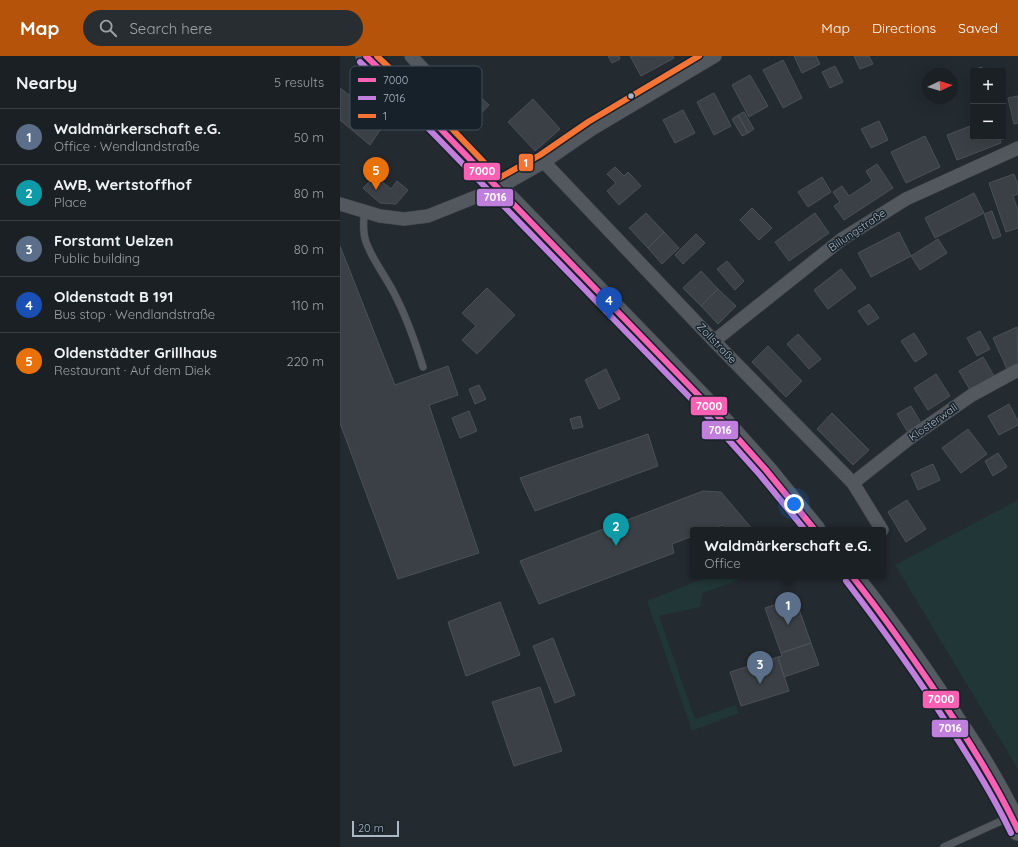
<!DOCTYPE html>
<meta charset="utf-8">
<style>
body{margin:0;font-family:Quicksand,sans-serif;background:#272d31;color:#f1f3f6}
.controls{position:absolute;right:12px;top:12px;display:grid;overflow:hidden;border-radius:4px;box-shadow:0 4px 16px #0002}
.controls button{width:36px;height:36px;display:grid;place-items:center;padding:0;border:0;border-bottom:1px solid #383e41;background:#1a2024;color:#f1f3f6;font:20px sans-serif}
.compass{position:absolute;left:582px;top:12px;width:36px;height:36px;border-radius:50%;background:#1a2024;box-shadow:0 4px 16px #0002;rotate:86deg}
.scale{position:absolute;left:12px;bottom:10px;width:47px;box-sizing:border-box;padding-left:4px;border:2px solid #abb7c3;border-top:0;font-size:11px;line-height:14px;white-space:nowrap;color:#abb7c3;-webkit-text-stroke:3px #17212a;paint-order:stroke}
.you{position:absolute;left:454px;top:448px;width:14px;height:14px;margin:-10px;border:3px solid #fff;border-radius:50%;background:#1a73e8;box-shadow:0 0 0 6px #1a73e833}
.badge{display:grid;place-items:center;width:26px;height:26px;border-radius:50%;background:#b45309;color:#fff;font-size:13px;font-weight:700}
.pin{position:absolute;translate:-50% -33px;filter:drop-shadow(0 1px 2px #0008)}
.pin::after{content:'';position:absolute;top:21px;width:14px;height:12px;background:inherit;clip-path:polygon(0 0,100% 0,50% 100%)}
.popup{position:absolute;left:350px;top:471px;width:196px;height:52px;box-sizing:border-box;display:grid;place-content:center;border-radius:4px;background:#1a2024;filter:drop-shadow(0 1px 3px #0005);font-size:13px;white-space:nowrap;color:#9fa3a6}
.popup b{font-size:15px;color:#f1f3f6}
.popup::after{content:'';position:absolute;left:50%;top:100%;margin-left:-8px;border:8px solid transparent;border-top-color:#1a2024}
.list{margin:0;padding:0;list-style:none}
h2{display:flex;justify-content:space-between;align-items:center;height:52px;margin:0;padding:0 16px;font-size:17px}
h2 small{font-size:13px;font-weight:400;color:#9fa3a6}
.list li{display:grid;grid-template-columns:26px 1fr auto;gap:12px;align-items:center;box-sizing:border-box;height:56px;padding:0 16px;border-top:1px solid #383e41}
.list b{display:block;font-size:15px;white-space:nowrap}
.list p{margin:0;font-size:13px;white-space:nowrap;color:#9fa3a6}
.list em{font-size:13px;font-style:normal;color:#9fa3a6}
.icon{flex:none;width:22px;height:22px;fill:none;stroke:currentColor;stroke-width:2;stroke-linecap:round;stroke-linejoin:round}
.map{position:relative;flex:none;width:678px;height:791px;overflow:hidden}
header{display:flex;align-items:center;gap:24px;box-sizing:border-box;height:56px;padding:0 20px;background:#b45309;color:#fff}
header strong{font-size:19px}
nav{display:flex;gap:22px;margin-inline-start:auto;font-size:14px}
.search{width:280px;height:36px;background:#272d31;display:flex;align-items:center;gap:10px;box-sizing:border-box;padding:0 14px;border-radius:22px;color:#9fa3a6;font-size:15px}
main{display:flex}
aside{flex:1;background:#1a2024}
.map>svg:first-child{display:block}
.green{fill:#213636}
.building{fill:#3a4045;stroke:#4a5258}
.lines{fill:none;stroke-linecap:round;stroke-linejoin:round}
.service-casing{stroke:#3f4449;stroke-width:8}
.minor-casing{stroke:#3f4449;stroke-width:14}
.primary-casing{stroke:#40474d;stroke-width:22}
.service{stroke:#52585e;stroke-width:7}
.minor{stroke:#52585e;stroke-width:13}
.primary{stroke:#555b61;stroke-width:21}
.bus-1-casing{stroke:#17212a;stroke-width:9}
.bus-2-casing{stroke:#17212a;stroke-width:9}
.bus-3-casing{stroke:#17212a;stroke-width:9}
.bus-1{stroke:#f860b3;stroke-width:6}
.bus-2{stroke:#c07fdc;stroke-width:6}
.bus-3{stroke:#f57335;stroke-width:6}
.bus-dot{fill:#abb7c3;stroke:#17212a;stroke-width:1.5}
.labels{text-anchor:middle;dominant-baseline:central;stroke-width:3;stroke-linejoin:round;paint-order:stroke}
.street-label{font-size:11px;fill:#abb7c3;stroke:#17212a}
.key{fill:#17212a;stroke:#434e58;stroke-width:1}
.key-label{font-size:11px;fill:#abb7c3}
.line-badge{stroke:#17212a;stroke-width:1.5}
.badge-label{font-size:11px;text-anchor:middle;font-weight:bold;fill:#fff}
</style>
<header>
<strong>Map</strong>
<div class="search"><svg class="icon" aria-label="search" viewBox="0 0 24 24"><circle cx="10" cy="10" r="6"/><path d="M15 15l6 6"/></svg>Search here</div>
<nav><a>Map</a><a>Directions</a><a>Saved</a></nav>
</header>
<main>
<aside>
<h2>Nearby<small>5 results</small></h2>
<ul class="list">
<li><span class="badge" style="background:#5c6f8a">1</span><div><b>Waldmärkerschaft e.G.</b><p>Office · Wendlandstraße</p></div><em>50 m</em></li>
<li><span class="badge" style="background:#0f9aa8">2</span><div><b>AWB, Wertstoffhof</b><p>Place</p></div><em>80 m</em></li>
<li><span class="badge" style="background:#5c6f8a">3</span><div><b>Forstamt Uelzen</b><p>Public building</p></div><em>80 m</em></li>
<li><span class="badge" style="background:#1a4fb4">4</span><div><b>Oldenstadt B 191</b><p>Bus stop · Wendlandstraße</p></div><em>110 m</em></li>
<li><span class="badge" style="background:#e8710a">5</span><div><b>Oldenstädter Grillhaus</b><p>Restaurant · Auf dem Diek</p></div><em>220 m</em></li>
</ul>
</aside>
<div class="map">
<svg width="678" height="791" viewBox="0 0 678 791">
<rect width="100%" height="100%" fill="#232a30"/>
<!-- green -->
<path class="green" d="M678 444V713L555 509Z
M370 520H409L363 537 360 551 319 560 355 663 396 649 399 657 352 675 307 545Z"/>
<!-- building -->
<path class="building" d="M268 0H279L280 3 272 7Z
M290 0H333L334 2 301 20Z
M454 0H476L480 8 462 17Z
M514 0H529L533 8 520 13Z
M443 4 462 42 443 52 423 14Z
M495 10 503 26 490 32 482 16Z
M642 11 643 15H633V17L632 14Z
M410 19 428 50 409 61 392 29Z
M0 32 45 67 30 89 0 64Z
M130 32 149 49 133 66 114 48Z
M374 37 391 70 374 79 357 46Z
M678 40V67L674 68 668 42Z
M193 43 220 73 195 95 168 66Z
M343 54 355 77 335 87 323 64Z
M404 56 414 73 408 77 398 59Z
M398 59 408 77 402 80 392 63Z
M539 65 548 84 531 92 521 73Z
M633 69V81H659L661 87 617 104 607 79Z
M585 80 600 111 566 127 551 96Z
M537 108 553 132 504 164 494 150 500 146 493 136 502 130 509 140 532 125 526 115Z
M275 111 284 120 288 116 301 130 279 149 267 135 276 127 267 118Z
M674 118 678 129V138L673 140 677 152H678V172L666 176 649 127Z
M35 120 51 133 57 125 68 134 56 148 40 147 23 132Z
M482 121 491 136 468 151 458 136Z
M634 137 644 157 595 182 585 162Z
M412 152 432 172 419 184 400 164Z
M652 155 661 180 653 183 644 158Z
M306 157 324 176 308 192 289 172Z
M475 157 489 177 449 205 435 186Z
M324 176 339 192 322 208 308 192Z
M559 176 571 200 531 221 518 197Z
M356 178 365 187 343 208 335 199Z
M598 183 607 197 580 214 571 200Z
M0 190 55 329 108 310 118 339 89 349 139 497 58 523 0 367Z
M387 205 404 225 395 234 377 213Z
M501 213 516 232 488 253 474 234Z
M361 215 378 233 361 250 343 232Z
M147 232 175 259 137 298 122 284 136 270 122 257Z
M378 233 396 250 378 268 361 250Z
M529 248 539 262 528 269 518 255Z
M677 271 678 308 667 313 653 282Z
M640 275 650 293 637 300 627 282Z
M574 277 587 298 575 306 561 285Z
M458 278 481 303 469 313 447 288Z
M428 290 462 325 446 341 412 306Z
M643 301 654 320 630 334 619 315Z
M266 313 280 343 259 353 245 324Z
M596 318 610 340 588 354 574 332Z
M139 329 146 343 135 348 129 333Z
M669 348 678 365V369L659 379 648 360Z
M571 350 581 367 567 375 557 358Z
M129 355 137 375 120 382 112 362Z
M492 357 529 394 513 409 477 373Z
M240 360 243 371 233 373 230 363Z
M628 373 647 398 621 417 602 392Z
M308 378 318 410 195 455 180 422Z
M658 397 667 411 653 420 645 405Z
M593 408 600 424 578 434 571 418Z
M363 435 381 436 413 474H387L383 469 369 474H353V480L332 488 334 497 199 548 180 505Z
M567 444 586 473 566 486 548 456Z
M455 542 471 587 441 597 425 552Z
M160 546 180 599 126 620 108 566Z
M213 582 235 639 215 647 193 590Z
M471 587 479 609 444 621 438 601 442 600 441 597Z
M438 601 449 635 401 650 390 616Z
M200 631 222 695 174 710 152 646Z"/>
<g class="lines">
<defs>
<path id="service" d="M24 155C24 162 23 170 24 177 25 193 46 221 54 237 66 260 75 285 83 311
M604 791 670 761"/>
<path id="minor" d="M71 0 100 31
M204 106 374 285 513 427 542 474
M0 148 40 160 64 163 88 160 158 132 204 106 252 73 375 0
M374 285 502 183 566 143 678 92
M513 427 570 382 632 339 678 314"/>
<path id="primary" d="M26 0 90 62 366 347 426 414 475 474
M512 520C549 567 584 615 616 666 639 700 661 736 678 774"/>
</defs>
<!-- service casing -->
<use href="#service" class="service-casing"/>
<!-- minor casing -->
<use href="#minor" class="minor-casing"/>
<!-- primary casing -->
<use href="#primary" class="primary-casing"/>
<!-- service -->
<use href="#service" class="service"/>
<!-- minor -->
<use href="#minor" class="minor"/>
<!-- primary -->
<use href="#primary" class="primary"/>
<defs>
<path id="bus-1" d="M26 0 90 62 366 347 426 414 475 474
M512 520C549 567 583 616 616 666 639 701 660 736 678 774"/>
<path id="bus-2" d="M20 6 84 68 360 352 420 419 465 474
M506 525C542 572 576 619 608 669 631 704 653 739 671 777"/>
<path id="bus-3" d="M37 0 96 56 159 122 200 99 248 66 359 0"/>
</defs>
<!-- bus-1 casing -->
<use href="#bus-1" class="bus-1-casing"/>
<!-- bus-2 casing -->
<use href="#bus-2" class="bus-2-casing"/>
<!-- bus-3 casing -->
<use href="#bus-3" class="bus-3-casing"/>
<!-- bus-1 -->
<use href="#bus-1" class="bus-1"/>
<!-- bus-2 -->
<use href="#bus-2" class="bus-2"/>
<!-- bus-3 -->
<use href="#bus-3" class="bus-3"/>
</g>
<!-- markers -->
<circle class="bus-dot" cx="291" cy="40" r="3.5"/>
<g class="labels">
<!-- street labels -->
<g class="street-label">
<text transform="translate(517 174) rotate(-34)">Billungstraße</text>
<text transform="translate(377 287) rotate(46)">Zollstraße</text>
<text transform="translate(593 366) rotate(-35)">Klosterwall</text>
</g>
</g>
<!-- legend -->
<rect x="10" y="10" width="132" height="64" rx="6" class="key"/>
<rect x="18" y="22" width="18" height="4" fill="#f860b3"/>
<rect x="18" y="40" width="18" height="4" fill="#c07fdc"/>
<rect x="18" y="58" width="18" height="4" fill="#f57335"/>
<g class="key-label">
<text x="43" y="28">7000</text>
<text x="43" y="46">7016</text>
<text x="43" y="64">1</text>
</g>
<g class="line-badge">
<rect x="178" y="97" width="16" height="19" rx="4" fill="#f57335"/>
<rect x="123" y="106" width="38" height="19" rx="4" fill="#f860b3"/>
<rect x="136" y="132" width="38" height="19" rx="4" fill="#c07fdc"/>
<rect x="350" y="340" width="38" height="20" rx="4" fill="#f860b3"/>
<rect x="361" y="364" width="38" height="20" rx="4" fill="#c07fdc"/>
<rect x="582" y="634" width="38" height="19" rx="4" fill="#f860b3"/>
<rect x="591" y="663" width="38" height="19" rx="4" fill="#c07fdc"/>
</g>
<g class="badge-label">
<text x="186" y="111">1</text>
<text x="142" y="119">7000</text>
<text x="155" y="145">7016</text>
<text x="369" y="354">7000</text>
<text x="380" y="378">7016</text>
<text x="601" y="647">7000</text>
<text x="610" y="676">7016</text>
</g>
</svg>
<div class="controls">
<button>+</button>
<button>−</button>
</div>
<svg class="compass" viewBox="-18 -18 36 36"><path d="M0-13l5 13h-10z" fill="#e53935"/><path d="M0 13l5-13h-10z" fill="#9fa3a6"/></svg>
<div class="scale">20 m</div>
<div class="you"></div>
<div class="pin badge" style="left:448px;top:569px;background:#5c6f8a">1</div>
<div class="popup"><b>Waldmärkerschaft e.G.</b>Office</div>
<div class="pin badge" style="left:276px;top:490px;background:#0f9aa8">2</div>
<div class="pin badge" style="left:420px;top:628px;background:#5c6f8a">3</div>
<div class="pin badge" style="left:269px;top:264px;background:#1a4fb4">4</div>
<div class="pin badge" style="left:36px;top:134px;background:#e8710a">5</div>
</div>
</main>
